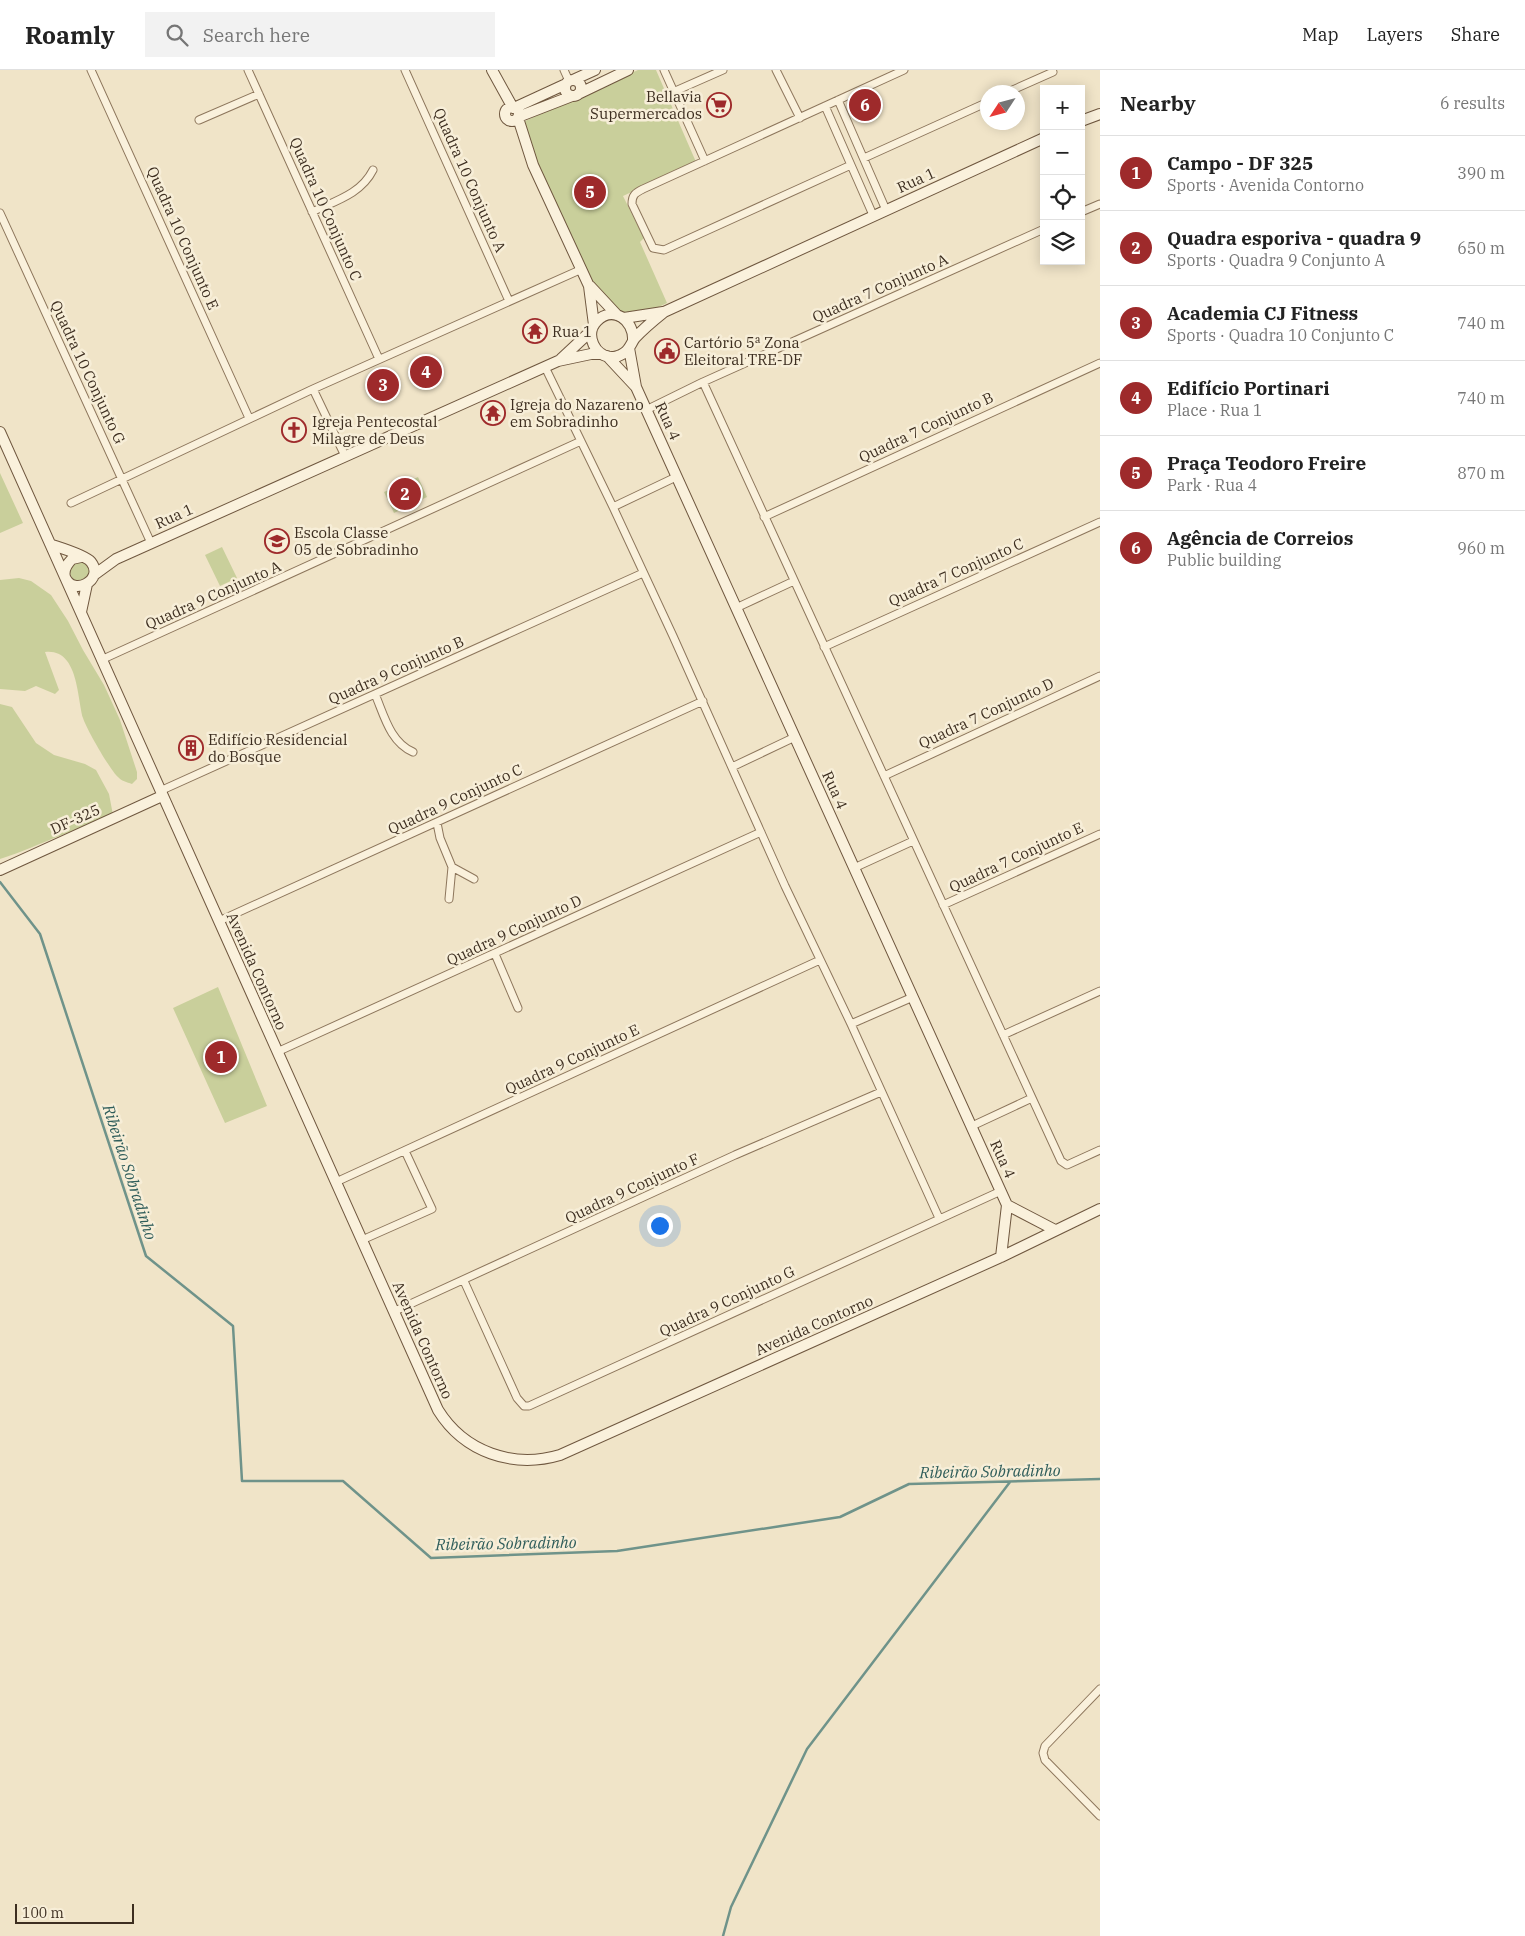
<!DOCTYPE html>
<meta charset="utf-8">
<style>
body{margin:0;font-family:"IBM Plex Serif",serif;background:#f2f2f2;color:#222}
.controls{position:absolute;right:15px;top:15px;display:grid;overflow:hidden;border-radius:0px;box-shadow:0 2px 12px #0003}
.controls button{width:45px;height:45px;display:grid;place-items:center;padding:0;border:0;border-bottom:1px solid #e0e0e0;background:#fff;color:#222;font:25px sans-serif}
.compass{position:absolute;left:980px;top:15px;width:45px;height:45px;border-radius:50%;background:#fff;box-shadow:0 2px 12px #0003;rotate:234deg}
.scale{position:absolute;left:15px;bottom:12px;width:119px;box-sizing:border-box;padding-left:5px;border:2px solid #3d2e20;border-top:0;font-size:14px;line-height:18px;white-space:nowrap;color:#3d2e20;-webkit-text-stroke:4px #f7eed8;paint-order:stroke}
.you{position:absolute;left:659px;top:1155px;width:18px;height:18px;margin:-12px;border:4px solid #fff;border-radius:50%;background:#1a73e8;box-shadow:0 0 0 8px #1a73e833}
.badge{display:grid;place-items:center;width:32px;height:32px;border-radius:50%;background:#9e2a2b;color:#fff;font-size:16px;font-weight:700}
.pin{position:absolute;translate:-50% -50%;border:2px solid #fff;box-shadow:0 1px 5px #0006}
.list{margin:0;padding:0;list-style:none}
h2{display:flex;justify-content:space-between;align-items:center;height:65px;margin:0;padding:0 20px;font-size:21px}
h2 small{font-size:16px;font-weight:400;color:#767676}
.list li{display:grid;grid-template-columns:32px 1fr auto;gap:15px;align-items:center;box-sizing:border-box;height:75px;padding:0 20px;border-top:1px solid #e0e0e0}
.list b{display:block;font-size:19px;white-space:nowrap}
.list p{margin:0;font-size:16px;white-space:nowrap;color:#767676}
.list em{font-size:16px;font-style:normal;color:#767676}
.icon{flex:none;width:28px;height:28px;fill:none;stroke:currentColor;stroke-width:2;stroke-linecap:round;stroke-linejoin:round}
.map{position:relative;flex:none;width:1100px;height:1866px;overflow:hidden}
header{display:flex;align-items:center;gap:30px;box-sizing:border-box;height:70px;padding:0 25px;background:#fff;border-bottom:1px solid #e0e0e0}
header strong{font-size:24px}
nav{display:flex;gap:28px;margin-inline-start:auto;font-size:18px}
.search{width:350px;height:45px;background:#f2f2f2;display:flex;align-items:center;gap:12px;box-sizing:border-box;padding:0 18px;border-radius:0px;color:#767676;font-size:19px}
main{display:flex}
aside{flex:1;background:#fff}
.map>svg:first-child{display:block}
.green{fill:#c9cf9b}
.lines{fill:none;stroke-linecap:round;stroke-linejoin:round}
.stream{stroke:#6f938a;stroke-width:2.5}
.street-casing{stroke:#8d765c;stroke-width:9}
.secondary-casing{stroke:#6f573f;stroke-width:12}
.street{stroke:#faf1dc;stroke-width:7}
.secondary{stroke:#faf1dc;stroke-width:10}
.labels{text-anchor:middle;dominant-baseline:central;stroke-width:5;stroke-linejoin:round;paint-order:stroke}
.poi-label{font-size:15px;fill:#3d2e20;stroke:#f7eed8;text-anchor:start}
.street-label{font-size:15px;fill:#3d2e20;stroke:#f7eed8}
.water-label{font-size:16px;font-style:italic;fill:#2f5d5a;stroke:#f7eed8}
</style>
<header>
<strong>Roamly</strong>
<div class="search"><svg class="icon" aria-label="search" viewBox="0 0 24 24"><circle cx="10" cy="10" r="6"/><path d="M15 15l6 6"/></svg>Search here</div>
<nav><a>Map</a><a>Layers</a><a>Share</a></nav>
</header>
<main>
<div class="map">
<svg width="1100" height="1866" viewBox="0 0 1100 1866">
<rect width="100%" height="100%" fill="#f0e4c8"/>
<!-- green -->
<path class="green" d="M638 0H656L696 92 623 126 644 168 640 172 667 233 648 242 638 244 619 243 592 218 530 76 523 52Z
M0 403 23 453 0 463Z
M418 407 427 427 394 443 384 422Z
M222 477 237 508 220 516 205 485Z
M70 502a10 10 0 1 1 20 0a10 10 0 1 1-20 0Z
M19 508 31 511 51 525 68 551 83 580 104 615 120 650 137 702V709L132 714C127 712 121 711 118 707 110 700 86 658 83 648 77 626 78 578 45 582L59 620 55 624 36 616 25 621 0 619V510Z
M0 634 12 637 36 673 54 685 85 694 96 700 109 724 113 745C97 755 79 758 62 765 41 773 22 782 0 789Z
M218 917 267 1036 225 1053 173 938Z"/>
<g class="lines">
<!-- stream -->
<path class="stream" d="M0 812 40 864 146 1186 233 1256 242 1411H343L431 1488 617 1481 840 1447 909 1414 1100 1409
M723 1866 731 1837 807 1679 1010 1412"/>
<defs>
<path id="street" d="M91 0 249 348
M248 0 379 289
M405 0 509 231
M564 0 569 11
M664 0 705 91
M776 0 800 48
M673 22 723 0
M1008 22 1053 2
M838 30 886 140
M825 36 873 145
M199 50 259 24
M864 88 988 32
M851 95 664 180 653 178 632 134C632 125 635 123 643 119L904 0
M312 142C335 131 361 124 373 100
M1081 142 1100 134
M0 143 151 473
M545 297 613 437 673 566 785 816 851 954 939 1148
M703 312 1061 1091 1067 1095 1100 1080
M313 319 345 386
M646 340 703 312 1044 159
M71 433 313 319 582 199
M613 437 676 407
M764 447 1100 293
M736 538 794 511
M824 577 1100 452
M101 590 581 371
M375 624C384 645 390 672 413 682
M732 697 795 667
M884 706 1100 606
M160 721 643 503
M437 753 440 768 452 797 449 829
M452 797 474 809
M854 798 913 771
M943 835 1100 764
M219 851 703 631
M495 884 518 938
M851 954 913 927
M1003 965 1100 921
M277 982 761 762
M972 1056 1032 1028
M336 1112 820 890
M362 1170 432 1139 405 1081
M464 1211 517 1328 524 1336H529L1001 1121
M395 1241 735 1085 881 1022
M1100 1619 1045 1676 1043 1683 1045 1690 1100 1746"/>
<path id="secondary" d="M492 0 513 38
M573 10 595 0
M565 18a8 8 0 1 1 16 0a8 8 0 1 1-16 0Z
M578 24 628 0
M505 44a7 7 0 1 1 14 0a7 7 0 1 1-14 0Z
M514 38 566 14
M518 47 572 26
M518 48 533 95 589 216 594 255
M1081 51 1100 44
M590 216 617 245
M624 248 663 242
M633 270C634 250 613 235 597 251 584 264 595 288 613 287 617 287 621 285 624 283 630 279 631 273 635 268 644 258 654 250 664 242L1044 68
M629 278 636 317 1007 1135 1001 1187
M607 286 635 316
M561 289 591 261
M0 362 438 1340C464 1382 513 1399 560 1385L1001 1187 1100 1139
M52 475C61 478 85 485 91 492 105 510 73 527 65 507 63 500 67 494 72 489L81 487
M94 505 116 489 558 291 591 284H602
M81 542 87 514
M0 800 162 726
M1007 1135 1055 1160"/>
</defs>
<!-- street casing -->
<use href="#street" class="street-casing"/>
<!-- secondary casing -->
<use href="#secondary" class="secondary-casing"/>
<!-- street -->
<use href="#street" class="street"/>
<!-- secondary -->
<use href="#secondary" class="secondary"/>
</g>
<!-- icons -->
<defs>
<symbol id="supermarket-ring" viewBox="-11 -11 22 22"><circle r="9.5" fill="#f7eed8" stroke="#9e2a2b" stroke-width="1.5"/><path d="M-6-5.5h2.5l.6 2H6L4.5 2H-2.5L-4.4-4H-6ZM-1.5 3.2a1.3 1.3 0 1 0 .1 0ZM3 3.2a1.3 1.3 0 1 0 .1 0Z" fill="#9e2a2b"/></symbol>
<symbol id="temple-ring" viewBox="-11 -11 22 22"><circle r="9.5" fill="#f7eed8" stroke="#9e2a2b" stroke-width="1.5"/><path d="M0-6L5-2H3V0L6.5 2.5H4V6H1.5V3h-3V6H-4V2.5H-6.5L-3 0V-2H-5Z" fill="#9e2a2b"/></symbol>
<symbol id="civic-ring" viewBox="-11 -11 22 22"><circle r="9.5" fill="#f7eed8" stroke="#9e2a2b" stroke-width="1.5"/><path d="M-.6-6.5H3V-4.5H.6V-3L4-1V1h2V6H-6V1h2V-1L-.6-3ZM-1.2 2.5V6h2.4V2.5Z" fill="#9e2a2b"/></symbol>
<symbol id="church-ring" viewBox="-11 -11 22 22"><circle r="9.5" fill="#f7eed8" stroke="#9e2a2b" stroke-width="1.5"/><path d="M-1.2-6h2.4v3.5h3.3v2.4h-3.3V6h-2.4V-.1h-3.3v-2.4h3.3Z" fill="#9e2a2b"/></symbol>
<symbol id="school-ring" viewBox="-11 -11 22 22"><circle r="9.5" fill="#f7eed8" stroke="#9e2a2b" stroke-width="1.5"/><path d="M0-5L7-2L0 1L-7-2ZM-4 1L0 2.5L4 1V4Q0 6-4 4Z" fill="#9e2a2b"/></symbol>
<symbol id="building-ring" viewBox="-11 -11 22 22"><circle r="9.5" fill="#f7eed8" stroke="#9e2a2b" stroke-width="1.5"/><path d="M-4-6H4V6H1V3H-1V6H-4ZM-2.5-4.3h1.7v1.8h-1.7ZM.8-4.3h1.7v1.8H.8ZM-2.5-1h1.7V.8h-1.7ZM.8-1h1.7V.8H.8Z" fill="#9e2a2b"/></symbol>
</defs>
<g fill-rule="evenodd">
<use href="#supermarket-ring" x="705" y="21" width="28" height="28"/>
<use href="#temple-ring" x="521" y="247" width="28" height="28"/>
<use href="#civic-ring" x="653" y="267" width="28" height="28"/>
<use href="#temple-ring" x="479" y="329" width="28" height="28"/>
<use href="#church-ring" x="280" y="346" width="28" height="28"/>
<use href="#school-ring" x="263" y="457" width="28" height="28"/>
<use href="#building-ring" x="177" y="664" width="28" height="28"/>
</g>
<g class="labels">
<!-- poi labels -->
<g class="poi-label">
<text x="702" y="26" text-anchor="end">Bellavia<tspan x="702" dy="17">Supermercados</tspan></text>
<text x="552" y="261">Rua 1</text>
<text x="684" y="272">Cartório 5ª Zona<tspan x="684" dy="17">Eleitoral TRE-DF</tspan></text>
<text x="510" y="334">Igreja do Nazareno<tspan x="510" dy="17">em Sobradinho</tspan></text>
<text x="312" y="351">Igreja Pentecostal<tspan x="312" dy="17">Milagre de Deus</tspan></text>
<text x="294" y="462">Escola Classe<tspan x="294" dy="17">05 de Sobradinho</tspan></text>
<text x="208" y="669">Edifício Residencial<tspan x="208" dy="17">do Bosque</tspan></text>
</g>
<!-- street labels -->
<g class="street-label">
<text transform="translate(470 110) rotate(66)">Quadra 10 Conjunto A</text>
<text transform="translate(916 110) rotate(-24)">Rua 1</text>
<text transform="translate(326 139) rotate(66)">Quadra 10 Conjunto C</text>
<text transform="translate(183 168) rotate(66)">Quadra 10 Conjunto E</text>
<text transform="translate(880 218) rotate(-24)">Quadra 7 Conjunto A</text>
<text transform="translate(88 302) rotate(65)">Quadra 10 Conjunto G</text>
<text transform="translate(668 351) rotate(66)">Rua 4</text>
<text transform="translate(926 357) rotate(-25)">Quadra 7 Conjunto B</text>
<text transform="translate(174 446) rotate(-24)">Rua 1</text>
<text transform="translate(956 502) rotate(-24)">Quadra 7 Conjunto C</text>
<text transform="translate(213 525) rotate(-24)">Quadra 9 Conjunto A</text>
<text transform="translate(396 600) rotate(-24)">Quadra 9 Conjunto B</text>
<text transform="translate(986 643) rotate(-25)">Quadra 7 Conjunto D</text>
<text transform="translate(835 720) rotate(66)">Rua 4</text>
<text transform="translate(455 729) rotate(-25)">Quadra 9 Conjunto C</text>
<text transform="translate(75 749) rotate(-24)">DF-325</text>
<text transform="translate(1016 787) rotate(-25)">Quadra 7 Conjunto E</text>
<text transform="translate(514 860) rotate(-25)">Quadra 9 Conjunto D</text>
<text transform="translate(257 901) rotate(66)">Avenida Contorno</text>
<text transform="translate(572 989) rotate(-25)">Quadra 9 Conjunto E</text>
<text transform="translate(1003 1089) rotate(66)">Rua 4</text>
<text transform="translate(632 1118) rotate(-25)">Quadra 9 Conjunto F</text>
<text transform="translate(727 1231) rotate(-25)">Quadra 9 Conjunto G</text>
<text transform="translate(814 1255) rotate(-24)">Avenida Contorno</text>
<text transform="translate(423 1270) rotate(66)">Avenida Contorno</text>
</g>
<!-- water labels -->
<g class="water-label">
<text transform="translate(130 1102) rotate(72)">Ribeirão Sobradinho</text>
<text transform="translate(990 1401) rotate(-1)">Ribeirão Sobradinho</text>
<text transform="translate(506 1473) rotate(-1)">Ribeirão Sobradinho</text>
</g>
</g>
</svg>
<div class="controls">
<button>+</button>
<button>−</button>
<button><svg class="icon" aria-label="locate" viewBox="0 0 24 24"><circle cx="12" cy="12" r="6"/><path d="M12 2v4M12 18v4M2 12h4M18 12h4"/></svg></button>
<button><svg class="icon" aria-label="layers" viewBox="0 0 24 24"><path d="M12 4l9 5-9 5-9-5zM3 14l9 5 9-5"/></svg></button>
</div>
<svg class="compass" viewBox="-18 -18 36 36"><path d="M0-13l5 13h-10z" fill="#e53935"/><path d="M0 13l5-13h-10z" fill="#767676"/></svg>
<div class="scale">100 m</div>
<div class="you"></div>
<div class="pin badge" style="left:221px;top:987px">1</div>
<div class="pin badge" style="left:405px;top:424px">2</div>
<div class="pin badge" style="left:383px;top:315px">3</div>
<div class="pin badge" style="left:426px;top:302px">4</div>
<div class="pin badge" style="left:590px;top:122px">5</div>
<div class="pin badge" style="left:865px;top:35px">6</div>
</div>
<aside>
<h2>Nearby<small>6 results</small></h2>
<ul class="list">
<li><span class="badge">1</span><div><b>Campo - DF 325</b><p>Sports · Avenida Contorno</p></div><em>390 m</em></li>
<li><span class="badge">2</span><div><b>Quadra esporiva - quadra 9</b><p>Sports · Quadra 9 Conjunto A</p></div><em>650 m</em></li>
<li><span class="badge">3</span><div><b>Academia CJ Fitness</b><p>Sports · Quadra 10 Conjunto C</p></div><em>740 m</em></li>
<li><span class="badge">4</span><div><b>Edifício Portinari</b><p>Place · Rua 1</p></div><em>740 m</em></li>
<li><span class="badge">5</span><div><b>Praça Teodoro Freire</b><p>Park · Rua 4</p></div><em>870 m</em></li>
<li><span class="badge">6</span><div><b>Agência de Correios</b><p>Public building</p></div><em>960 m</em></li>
</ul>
</aside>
</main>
